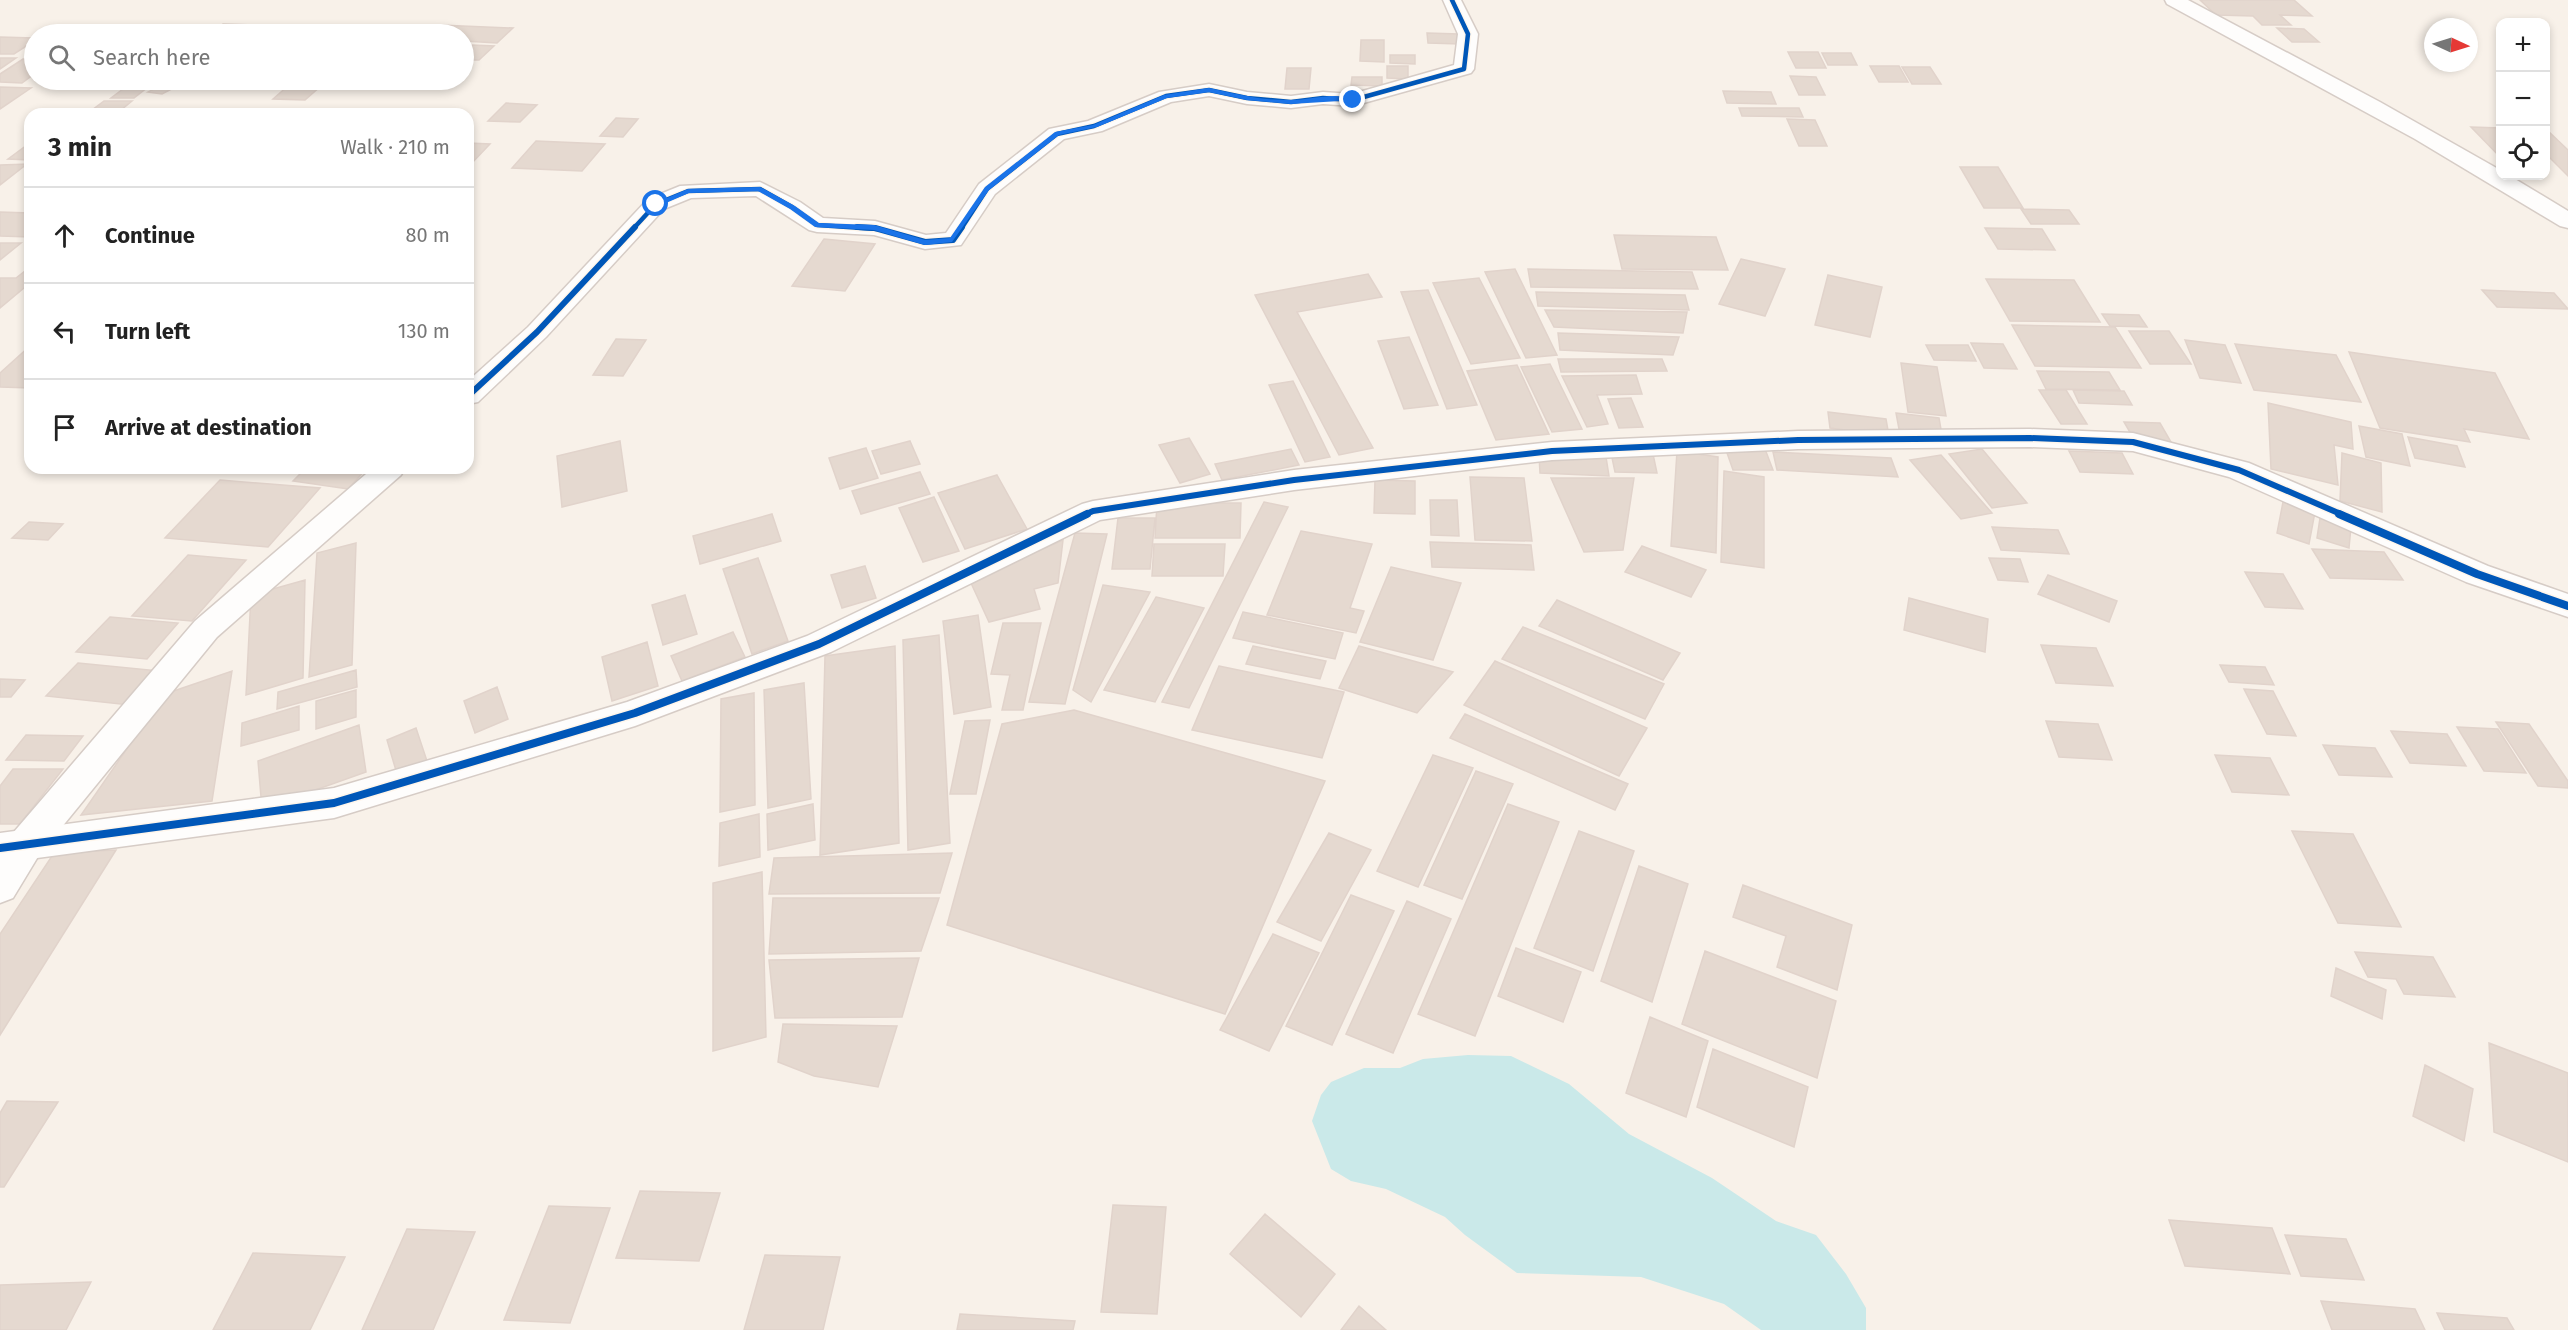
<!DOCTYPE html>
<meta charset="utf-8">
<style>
body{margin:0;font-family:"Fira Sans",sans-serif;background:#f2f2f2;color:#222}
.controls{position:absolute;right:18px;top:18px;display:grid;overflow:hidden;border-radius:12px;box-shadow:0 3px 9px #0003}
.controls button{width:54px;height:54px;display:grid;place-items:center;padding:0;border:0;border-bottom:2px solid #e0e0e0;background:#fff;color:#222;font:30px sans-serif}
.compass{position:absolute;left:2424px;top:18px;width:54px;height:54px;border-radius:50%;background:#fff;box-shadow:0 3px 9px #0003;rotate:94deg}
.stop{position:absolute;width:18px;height:18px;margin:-14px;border:4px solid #1a73e8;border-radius:50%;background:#fff}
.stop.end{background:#1a73e8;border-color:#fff;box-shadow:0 2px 6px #0008}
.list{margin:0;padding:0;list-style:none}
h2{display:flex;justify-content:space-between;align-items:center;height:78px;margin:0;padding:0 24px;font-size:26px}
h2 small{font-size:20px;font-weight:400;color:#767676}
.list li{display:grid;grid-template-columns:39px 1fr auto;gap:18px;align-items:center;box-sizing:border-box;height:96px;padding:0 24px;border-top:2px solid #e0e0e0}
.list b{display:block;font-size:22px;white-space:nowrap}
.list em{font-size:20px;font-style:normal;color:#767676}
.icon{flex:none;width:33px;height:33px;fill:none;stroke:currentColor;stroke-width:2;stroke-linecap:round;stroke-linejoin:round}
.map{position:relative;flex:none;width:2568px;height:1330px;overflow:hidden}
.search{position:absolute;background:#fff;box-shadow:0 3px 9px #0003;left:24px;top:24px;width:450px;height:66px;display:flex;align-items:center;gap:15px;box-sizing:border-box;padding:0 21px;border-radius:33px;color:#767676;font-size:22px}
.panel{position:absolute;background:#fff;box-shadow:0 3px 9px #0003;left:24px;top:108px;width:450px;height:366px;border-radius:18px}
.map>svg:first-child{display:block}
.water{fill:#cae9e9}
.building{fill:#e5d9d0;stroke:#e1d3cb;stroke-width:1.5}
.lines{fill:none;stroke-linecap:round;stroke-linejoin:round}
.minor-casing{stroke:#d6ccc6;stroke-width:3}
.tertiary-casing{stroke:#d6ccc6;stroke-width:3}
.minor{fill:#fefdfc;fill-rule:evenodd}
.tertiary{fill:#fefdfc;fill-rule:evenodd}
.cycleway-far2-casing{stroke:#fff6eb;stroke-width:7}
.cycleway-far1-casing{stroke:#fff6eb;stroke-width:9}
.cycleway-casing{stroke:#fff6eb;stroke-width:11}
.cycleway-far2{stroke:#0057b8;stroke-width:4.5}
.cycleway-far1{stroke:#0057b8;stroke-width:6}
.cycleway{stroke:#0057b8;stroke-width:8}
.route{fill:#1a73e8}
</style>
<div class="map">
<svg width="2568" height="1330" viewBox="0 0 2568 1330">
<rect width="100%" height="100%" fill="#f8f1e9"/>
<!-- water -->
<path class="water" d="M1468 1055 1511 1056 1569 1084 1629 1134 1712 1178 1776 1221 1816 1235 1846 1274 1866 1308V1330H1761L1724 1304 1641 1277 1517 1273 1465 1235 1445 1217 1386 1189 1351 1181 1331 1169 1312 1121 1321 1095 1331 1082 1364 1068H1400L1423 1059Z"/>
<!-- building -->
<path class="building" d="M2200 0H2294L2312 16 2280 15 2291 25H2262L2253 16 2216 15Z
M223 24 255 25 243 34H210Z
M263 25 298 26 287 34H251Z
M439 25 513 28 497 43 464 41V34H429Z
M177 26 217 27 208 33 168 32Z
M335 26 331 34H292L301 27Z
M2277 28 2304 29 2319 42H2292Z
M1427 33 1459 34 1460 44 1428 43Z
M0 37 34 38V41L14 54H0Z
M1361 40H1384V62L1360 61Z
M472 45 494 46 479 60H464V53Z
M1788 52H1818L1826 68H1796Z
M1822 53H1851L1857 65H1828Z
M1390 55H1415V64L1390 63Z
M0 58H16L0 69Z
M23 59H34V74L22 83 0 82V74Z
M1387 66H1408V79L1387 78Z
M1870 66H1899L1908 82H1879Z
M1902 67H1930L1941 84H1912Z
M1287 68H1311L1309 89H1285Z
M1790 76 1816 77 1825 95H1799Z
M1352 77H1382V86L1351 85Z
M135 80H157L134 98H111Z
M171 80H189L162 94 148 92Z
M289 85 321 86 305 100 273 99Z
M0 87 31 88 0 109Z
M1723 91 1771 92 1776 104 1727 103Z
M104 101H132L121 110H92Z
M506 103 537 105 520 122 488 121Z
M1739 108H1799L1803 117 1742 116Z
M251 109H275L270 114H244Z
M616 118 638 119 623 137 600 136Z
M1787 119 1815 120 1827 146H1799Z
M2471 127 2500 128V157Z
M2546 129 2568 150V176L2546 154Z
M536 141 605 144 582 171 512 168Z
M468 143 490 144 472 163 468 162Z
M27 145H30V160L8 159Z
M27 164 0 185V165Z
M1960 167H1998L2023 208H1984Z
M2021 209 2069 210 2079 224H2031Z
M0 212 30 213V237L0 236Z
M1985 228 2042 229 2055 250 1998 249Z
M1614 235 1716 237 1728 270 1622 269Z
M824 239 875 244 845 291 792 286Z
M0 243H21L0 260Z
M1741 259 1785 269 1765 316 1719 304Z
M30 267V283L0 308V278H16Z
M1515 269 1557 355 1526 358 1485 272Z
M1528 269 1692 272 1698 289 1531 287Z
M1368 274 1382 297 1297 312 1373 448 1339 455 1255 295Z
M1828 275 1882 287 1870 337 1815 325Z
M1479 278 1520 358 1471 364 1433 283Z
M1986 279 2074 280 2100 322 2010 321Z
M1428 290 1477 405 1447 409 1401 292Z
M2482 290 2554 293 2568 309 2497 307Z
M1536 292 1685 295 1689 310 1538 306Z
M1545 310 1687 312 1683 333 1554 327Z
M2102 314 2139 315 2147 327 2110 326Z
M2012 325 2115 327 2141 368 2035 366Z
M2129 331H2169L2191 364H2150Z
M1558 333 1679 337 1673 355 1560 350Z
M1409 337 1438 405 1404 409 1378 341Z
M616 339 646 340 623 376 593 375Z
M2185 340 2225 345 2241 383 2200 378Z
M1971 343 2003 344 2017 369 1984 368Z
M2235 344 2336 355 2361 402 2254 390Z
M1926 345H1968L1976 361 1934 360Z
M30 346V388L0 387V373Z
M2349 352 2495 373 2529 439 2464 429 2470 442 2380 428Z
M1558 359H1662L1667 371 1561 372Z
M1901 363 1937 367 1946 416 1908 412Z
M1550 364 1582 429 1552 432 1521 367Z
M1517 365 1549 434 1496 440 1467 371Z
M2037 371 2109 372 2120 390 2046 389Z
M1636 375 1642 394 1597 395 1608 424 1587 427 1562 376Z
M1293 381 1330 457 1305 462 1269 385Z
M2039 390H2066L2087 424H2061Z
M2073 390 2124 391 2132 405 2079 403Z
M1631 398 1643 427 1619 428 1608 399Z
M2268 403 2351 422 2353 449 2334 445 2338 485 2271 469Z
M1828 412 1886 419 1889 436 1830 428Z
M1896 413 1939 418 1942 435 1899 429Z
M2124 422 2160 423 2171 442 2135 441Z
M2359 426 2402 434 2410 466 2366 457Z
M2408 437 2457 446 2465 467 2415 458Z
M1189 438 1210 474 1180 483 1159 445Z
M620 441 627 491 562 507 557 456Z
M910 441 920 464 881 474 872 451Z
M866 448 878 478 840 489 829 458Z
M1291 449 1299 465 1222 480 1215 464Z
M1765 449 1773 470H1733L1726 450Z
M1982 449 2027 503 1992 508 1949 454Z
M1677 451 1718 457 1716 553 1671 546Z
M2069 451 2122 453 2133 474 2080 472Z
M1773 452 1891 458 1898 477 1777 470Z
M1611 453 1653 454 1657 473 1615 472Z
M2342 453 2381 463 2382 512 2340 501Z
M1539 455 1606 457 1609 476 1540 473Z
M1941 455 1992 513 1961 519 1910 460Z
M306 468H367L348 489 293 481Z
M1724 471 1764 477V568L1721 562Z
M920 472 930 494 861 514 852 491Z
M997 475 1027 529 965 549 938 493Z
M1470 477 1524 478 1532 541 1475 540Z
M1551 478H1634L1623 550 1584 552Z
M220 480 320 488 268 547 165 538Z
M1375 480 1415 481V514L1374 513Z
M934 497 959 551 923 562 899 508Z
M1430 500H1457L1459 536 1431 535Z
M1264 502 1288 507 1189 708 1162 702Z
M2283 502 2315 512 2309 544 2277 533Z
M1157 503H1241L1240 538H1155Z
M772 514 781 541 700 564 693 536Z
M1118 518H1155L1150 569H1112Z
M2320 518 2351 527 2349 548 2317 538Z
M29 522 63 524 48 540 12 538Z
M1992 527 2058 530 2069 554 2001 550Z
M1301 531 1372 544 1350 608 1364 611 1356 633 1267 615Z
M1075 533 1107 534 1065 704 1029 702Z
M1063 540 1058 583 1034 589 1040 609 989 622 970 581Z
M1430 542 1531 545 1534 570 1432 567Z
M356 543 352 665 309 677 317 553Z
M1154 544H1225L1223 576H1152Z
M1642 546 1706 570 1691 597 1625 572Z
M2312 549 2384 552 2403 580 2330 578Z
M188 555 246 560 192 621 132 616Z
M758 558 788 641 752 654 723 569Z
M1989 558 2020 559 2028 582 1998 580Z
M865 566 876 598 842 608 831 575Z
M1391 567 1461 583 1433 660 1360 642Z
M2245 572 2283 574 2303 609 2265 607Z
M2048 575 2117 601 2109 622 2038 594Z
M305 580 303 678 246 695 251 595Z
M1103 585 1150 592 1091 702 1073 690Z
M685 595 697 634 663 645 652 605Z
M1156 597 1204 608 1155 702 1104 690Z
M1909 598 1988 619 1985 652 1904 630Z
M1557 600 1680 653 1663 680 1539 626Z
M1243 612 1343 633 1335 659 1233 638Z
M978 615 991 707 954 714 943 621Z
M110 617 178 623 147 659 76 652Z
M1003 623H1041L1023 710H1002L1010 675 991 674Z
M1523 627 1664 684 1645 719 1502 659Z
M733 632 745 657 682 681 671 656Z
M939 635 950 843 908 850 903 640Z
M647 642 658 686 612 701 602 657Z
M2041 645 2096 648 2113 686 2056 683Z
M895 646 899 843 820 855 825 656Z
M1253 646 1326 661 1320 679 1246 664Z
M1359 646 1453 672 1417 713 1339 688Z
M1495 661 1647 728 1619 776 1464 705Z
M78 663 160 671 130 705 46 696Z
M2220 665 2265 667 2274 685 2229 682Z
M1219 666 1344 692 1322 758 1192 730Z
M356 670 357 687 277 709 278 692Z
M232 671 212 801 81 815 165 694Z
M0 679 25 680 11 697H0Z
M804 683 811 799 768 808 764 690Z
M497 687 508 719 475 733 464 701Z
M2244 689 2273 691 2296 736 2267 734Z
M356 690V717L316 729V701Z
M754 693 755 805 720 812 721 699Z
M299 706V730L241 746 242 723Z
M1074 710 1325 781 1225 1014 947 925 1002 724Z
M1465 714 1628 784 1615 810 1450 738Z
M990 720 976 794H950L965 721Z
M2046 721 2098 724 2112 760 2059 757Z
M2496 722 2529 724 2568 781V788L2538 786Z
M359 725 366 772 262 809 258 761Z
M2457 727 2498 729 2526 773 2484 771Z
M416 728 427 761 397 774 387 740Z
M2391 731 2447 734 2466 766 2410 763Z
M26 735 83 736 64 761 6 760Z
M2323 745 2375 748 2392 777 2339 775Z
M1433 755 1473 768 1418 887 1377 871Z
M2215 755 2270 758 2289 795 2232 792Z
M13 769H63L20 824H0V786Z
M1476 771 1513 784 1462 899 1424 885Z
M813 804 815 840 768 850 767 814Z
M1508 804 1559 822 1475 1036 1418 1014Z
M759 814 760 857 719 866 720 823Z
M1579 831 1634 851 1593 971 1534 948Z
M2292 831 2353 834 2401 927 2338 923Z
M1329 833 1371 850 1321 941 1277 922Z
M116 850 0 1035V934L54 853Z
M952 853 940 893 769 894 774 858Z
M1639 866 1688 884 1652 1002 1601 981Z
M762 872 766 1037 713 1051V883Z
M1743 885 1852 925 1837 990 1777 967 1786 936 1733 917Z
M1351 895 1394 911 1332 1045 1286 1026Z
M773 898H939L921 951 769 954Z
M1407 901 1451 919 1393 1053 1346 1034Z
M1273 934 1319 953 1269 1051 1220 1030Z
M1516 948 1581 972 1563 1022 1498 996Z
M1705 951 1836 1001 1817 1078 1682 1024Z
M2355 952 2433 957 2455 997 2404 994 2396 979 2368 977Z
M919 958 902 1017 775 1018 769 960Z
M2336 968 2386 990 2382 1019 2331 996Z
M1650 1017 1708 1041 1686 1117 1626 1093Z
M783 1024 897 1026 878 1087 814 1076 778 1062Z
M2489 1043 2568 1073V1162L2494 1132Z
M1713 1049 1808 1087 1794 1147 1697 1107Z
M2425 1065 2473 1089 2464 1141 2413 1116Z
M7 1101 58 1102 4 1187H0V1113Z
M640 1191 720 1193 699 1261 616 1258Z
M1113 1205 1166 1207 1157 1314 1101 1312Z
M549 1206 610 1208 570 1323 504 1320Z
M1265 1214 1335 1274 1301 1317 1230 1254Z
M2169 1220 2272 1228 2290 1274 2185 1266Z
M407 1229 475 1232 433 1330H362Z
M2285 1235 2346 1239 2364 1280 2301 1276Z
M253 1253 345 1257 310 1330H213Z
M765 1255 840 1257 823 1330H744Z
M91 1282 66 1330H0V1285Z
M2321 1301 2415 1309 2425 1330H2332Z
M1359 1306 1386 1330H1341Z
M2437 1313 2507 1318 2514 1330H2445Z
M960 1314 1075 1321 1073 1330H957Z"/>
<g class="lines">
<defs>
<path id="minor" d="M1443 0H1461L1478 34 1474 69 1471 73 1353 106 1323 104 1291 108 1247 104 1209 96 1171 102 1102 131 1064 139 995 194 961 245 925 249 874 235 817 232 809 230 756 196 691 198 664 209 546 337 478 402 468 404V381L528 327 648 199 680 186 760 182 800 202 823 218 875 221 926 235 946 233 979 184 1049 129 1088 121 1159 92 1209 84 1247 92 1291 96 1323 92 1352 94 1454 65 1458 34Z
M2165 0H2188L2380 102 2500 170V176H2510L2568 211V228L2560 226 2415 139 2167 4Z
M373 468H405L401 475 217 637 39 855 13 898 0 903V854L13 833 195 621Z"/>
<path id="tertiary" d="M2030 429 2133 433 2249 463 2488 566 2568 594V617L2466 582 2229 477 2133 451 2030 447 1798 449 1552 460 1294 490 1100 520 831 652 635 726 334 818 0 863V833L334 788 627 702 807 636 1082 504 1093 501 1294 470 1552 442 1798 431Z"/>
</defs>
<!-- minor casing -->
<use href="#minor" class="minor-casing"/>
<!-- tertiary casing -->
<use href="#tertiary" class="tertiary-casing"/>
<!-- minor -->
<use href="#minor" class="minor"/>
<!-- tertiary -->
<use href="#tertiary" class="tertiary"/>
<defs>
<path id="cycleway-far2" d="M633 229 656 204 688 191 760 189 792 207 817 225 877 229
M961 229 987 189 1057 134 1094 126 1166 96 1209 90 1247 98 1291 102 1323 98 1353 100 1464 69 1468 34 1452 0"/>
<path id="cycleway-far1" d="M857 227 875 228 925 242 953 240 962 227
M468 396 537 332 635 227
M1084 515 1093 511 1294 480 1552 451 1798 440 2030 438 2133 442 2239 470 2343 515"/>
<path id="cycleway" d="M2339 514 2477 574 2568 606
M0 848 334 803 635 713 819 644 1087 514"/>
</defs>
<!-- cycleway-far2 casing -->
<use href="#cycleway-far2" class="cycleway-far2-casing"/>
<!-- cycleway-far1 casing -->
<use href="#cycleway-far1" class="cycleway-far1-casing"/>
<!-- cycleway casing -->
<use href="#cycleway" class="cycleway-casing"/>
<!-- cycleway-far2 -->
<use href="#cycleway-far2" class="cycleway-far2"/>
<!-- cycleway-far1 -->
<use href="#cycleway-far1" class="cycleway-far1"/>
<!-- cycleway -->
<use href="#cycleway" class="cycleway"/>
</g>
<!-- route -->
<path class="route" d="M1209 88C1236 94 1264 101 1291 100 1311 100 1337 91 1356 100L1291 104 1247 100 1209 92 1167 98 1097 127 1059 135 989 190 952 242 925 245 874 230 815 227 790 209 758 191 689 193 659 206 653 204 688 189 760 187 795 206 819 223 874 225 925 240 950 238 985 187 1055 132 1093 125 1164 95Z"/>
</svg>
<div class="controls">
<button>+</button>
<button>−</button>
<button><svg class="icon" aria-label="locate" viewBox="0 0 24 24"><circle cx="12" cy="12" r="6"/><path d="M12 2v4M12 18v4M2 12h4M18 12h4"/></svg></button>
</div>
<svg class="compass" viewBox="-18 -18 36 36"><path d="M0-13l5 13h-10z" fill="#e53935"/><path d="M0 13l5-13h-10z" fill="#767676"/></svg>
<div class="stop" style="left:656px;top:204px"></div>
<div class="stop end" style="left:1353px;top:100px"></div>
<div class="search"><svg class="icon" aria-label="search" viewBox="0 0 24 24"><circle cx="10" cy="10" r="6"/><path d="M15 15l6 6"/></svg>Search here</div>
<section class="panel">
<h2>3 min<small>Walk · 210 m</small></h2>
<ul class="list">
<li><svg class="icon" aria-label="ahead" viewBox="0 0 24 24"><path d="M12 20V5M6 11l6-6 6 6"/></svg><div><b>Continue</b></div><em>80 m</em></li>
<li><svg class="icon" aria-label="left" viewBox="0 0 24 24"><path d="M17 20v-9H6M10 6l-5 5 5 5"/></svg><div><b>Turn left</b></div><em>130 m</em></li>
<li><svg class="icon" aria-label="arrive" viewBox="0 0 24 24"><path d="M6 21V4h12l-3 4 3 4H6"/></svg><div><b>Arrive at destination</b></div></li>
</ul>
</section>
</div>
